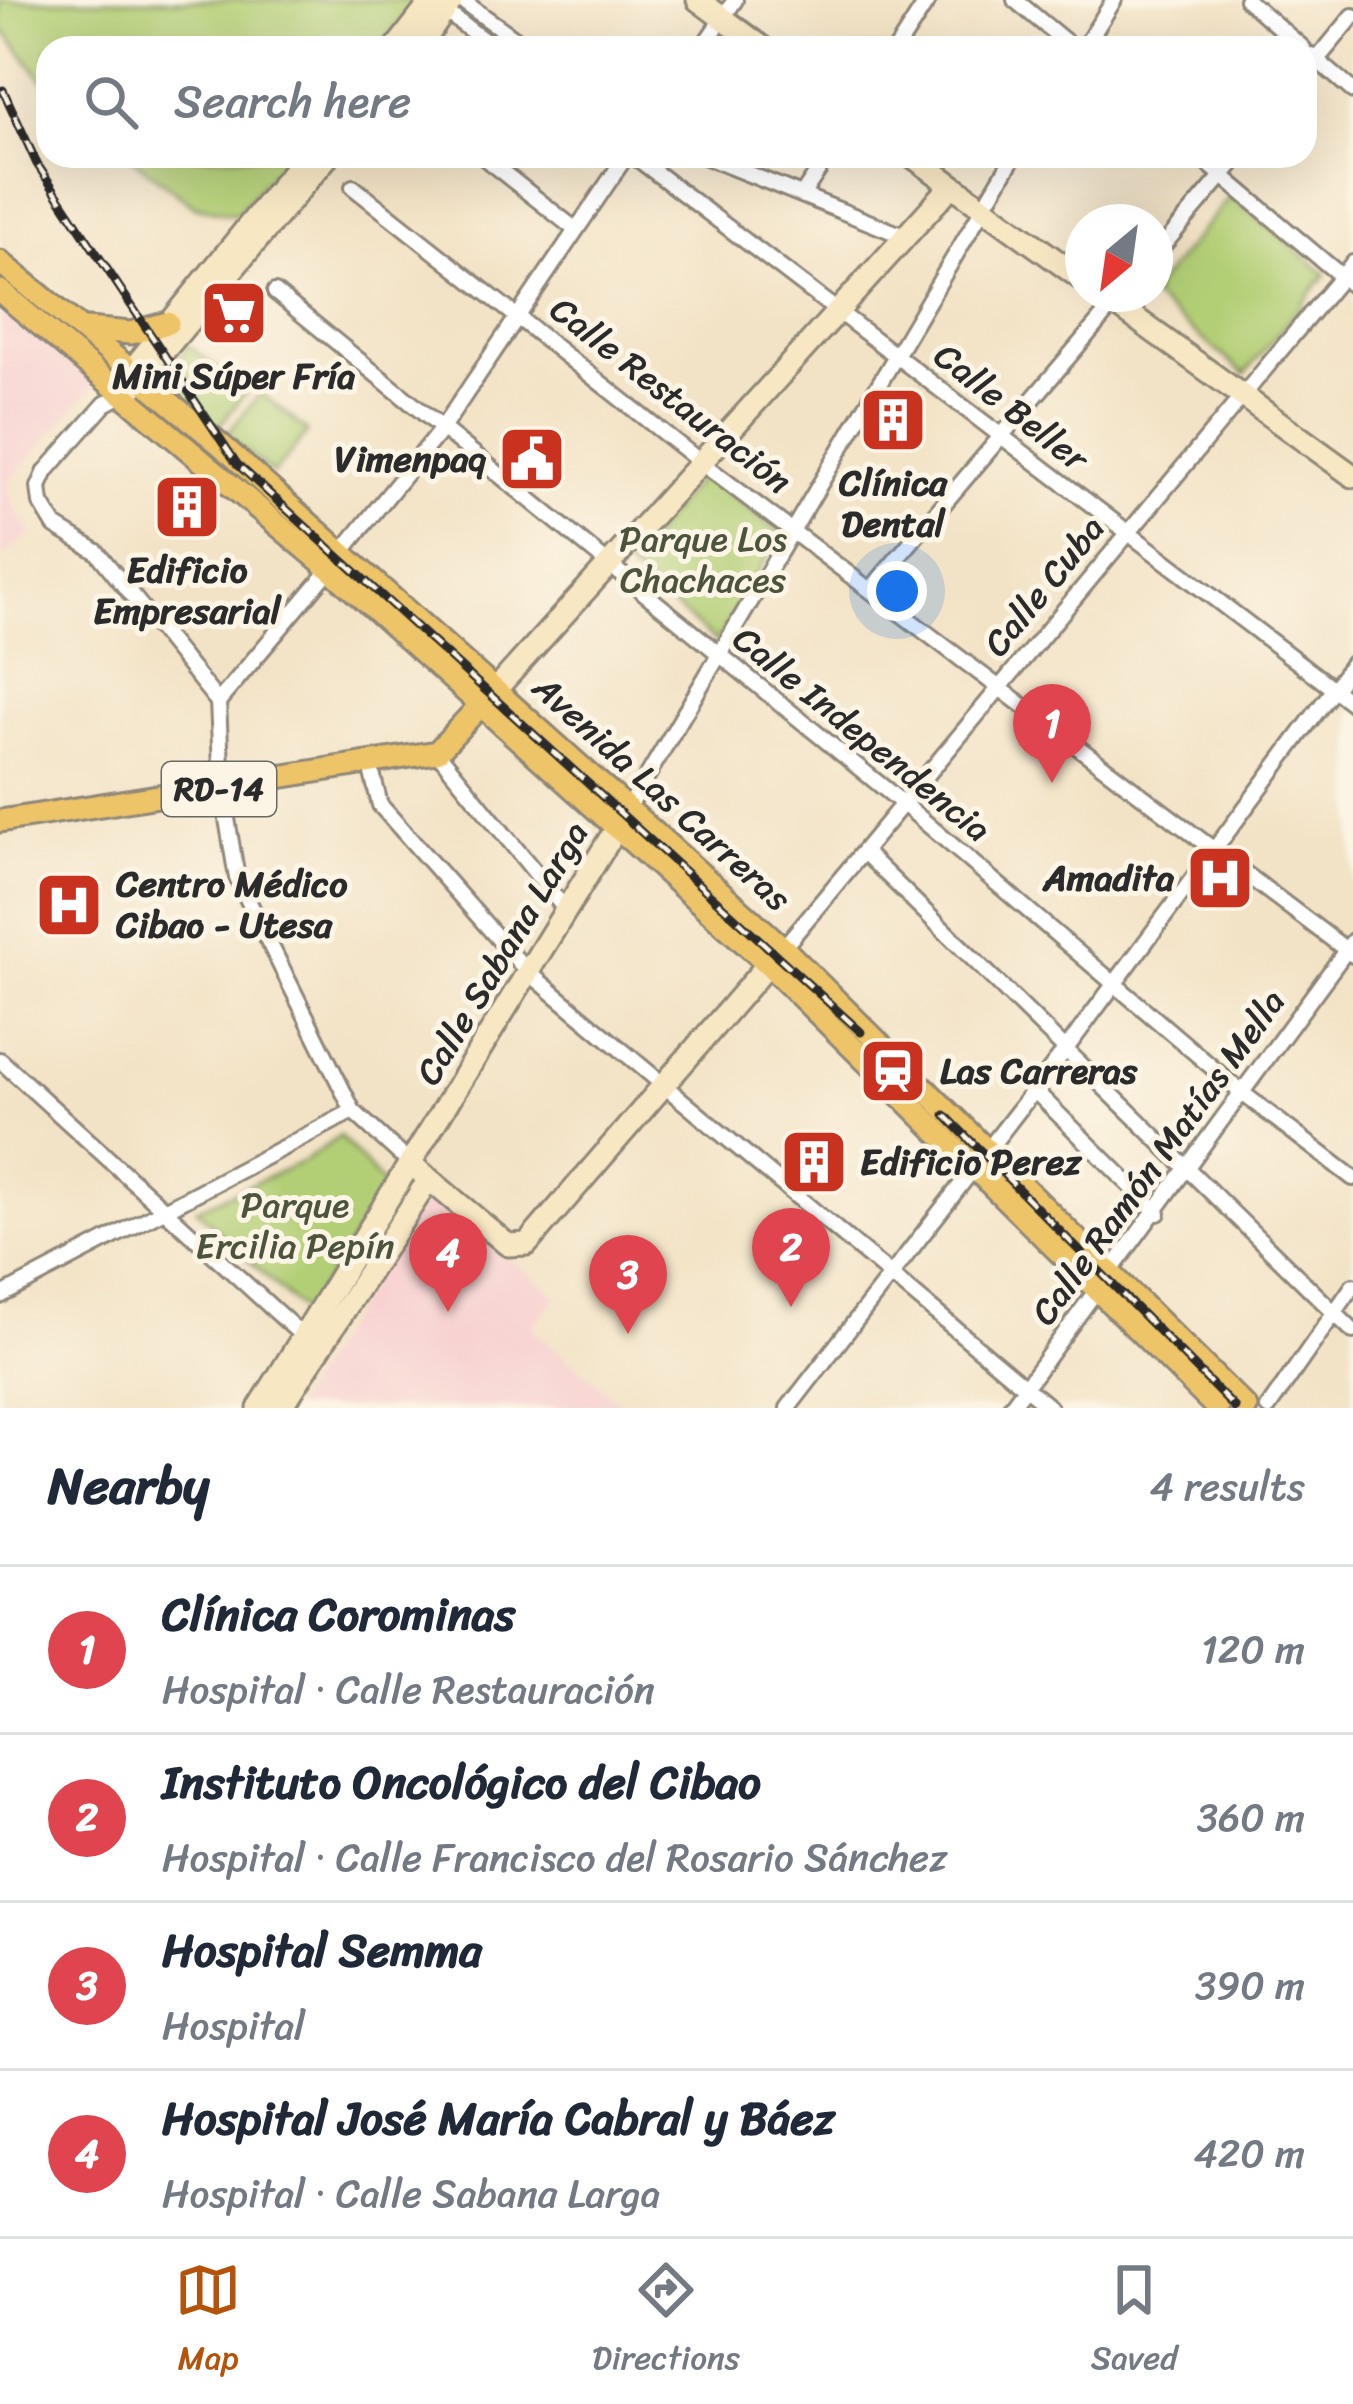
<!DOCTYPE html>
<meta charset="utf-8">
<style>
body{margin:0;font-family:Sriracha,sans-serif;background:#f2f2f3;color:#1f2937}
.compass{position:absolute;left:1065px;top:204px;width:108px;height:108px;border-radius:50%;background:#fff;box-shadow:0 12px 48px #0002;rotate:209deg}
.you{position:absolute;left:897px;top:591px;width:42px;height:42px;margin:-30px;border:9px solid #fff;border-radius:50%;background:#1a73e8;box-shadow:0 0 0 18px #1a73e833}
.badge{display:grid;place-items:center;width:78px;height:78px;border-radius:50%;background:#b45309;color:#fff;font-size:39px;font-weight:700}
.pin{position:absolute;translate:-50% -99px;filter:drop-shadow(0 3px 6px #0008)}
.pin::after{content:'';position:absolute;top:63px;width:42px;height:36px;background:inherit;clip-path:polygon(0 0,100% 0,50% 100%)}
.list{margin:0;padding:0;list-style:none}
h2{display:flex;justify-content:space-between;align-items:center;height:156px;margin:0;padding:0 48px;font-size:51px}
h2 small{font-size:39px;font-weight:400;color:#747a83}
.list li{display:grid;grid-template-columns:78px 1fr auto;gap:36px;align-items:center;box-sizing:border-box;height:168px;padding:0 48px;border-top:3px solid #e0e1e3}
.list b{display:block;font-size:45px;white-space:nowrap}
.list p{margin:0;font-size:39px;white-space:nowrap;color:#747a83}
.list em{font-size:39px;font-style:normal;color:#747a83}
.icon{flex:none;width:66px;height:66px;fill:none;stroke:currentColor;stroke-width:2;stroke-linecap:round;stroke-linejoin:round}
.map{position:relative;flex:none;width:1353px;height:1408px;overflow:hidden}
.search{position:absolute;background:#fff;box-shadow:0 12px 48px #0002;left:36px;right:36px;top:36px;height:132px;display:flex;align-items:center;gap:30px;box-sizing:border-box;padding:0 42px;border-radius:36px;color:#747a83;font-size:45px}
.sheet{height:828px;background:#fff}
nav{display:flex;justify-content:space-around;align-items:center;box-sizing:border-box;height:168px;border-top:3px solid #e0e1e3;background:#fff;font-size:33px;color:#747a83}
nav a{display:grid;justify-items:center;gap:6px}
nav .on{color:#b45309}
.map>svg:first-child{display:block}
.built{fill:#f7d0d0}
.green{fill:#b3cf76;stroke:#6f7d50;stroke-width:3}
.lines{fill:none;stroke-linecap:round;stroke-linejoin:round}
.street-casing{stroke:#8f8778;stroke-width:20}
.secondary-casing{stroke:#8f8778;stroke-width:27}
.primary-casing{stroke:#8f8778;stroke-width:27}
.street{stroke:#fff;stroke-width:14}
.secondary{stroke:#f8e7c3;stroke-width:21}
.primary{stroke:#eec469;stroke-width:21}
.rail-casing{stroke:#2b2b2b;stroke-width:9}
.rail{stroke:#fcf5e5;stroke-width:4.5;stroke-dasharray:14;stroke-linecap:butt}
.labels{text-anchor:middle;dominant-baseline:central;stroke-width:10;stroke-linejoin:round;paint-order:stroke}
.shield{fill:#fcf5e5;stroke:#6a6863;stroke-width:3}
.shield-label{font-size:33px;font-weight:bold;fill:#2b2b2b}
.poi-label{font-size:36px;font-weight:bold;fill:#2b2b2b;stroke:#fcf5e5}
.street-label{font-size:36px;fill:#2b2b2b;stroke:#fcf5e5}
.park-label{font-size:36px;fill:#4d543e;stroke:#fcf5e5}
</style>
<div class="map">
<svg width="1353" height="1408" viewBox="0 0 1353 1408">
<rect width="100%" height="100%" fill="#fcf5e5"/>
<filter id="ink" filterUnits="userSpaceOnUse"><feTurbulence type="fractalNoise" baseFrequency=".00833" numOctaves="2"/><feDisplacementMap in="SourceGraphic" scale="24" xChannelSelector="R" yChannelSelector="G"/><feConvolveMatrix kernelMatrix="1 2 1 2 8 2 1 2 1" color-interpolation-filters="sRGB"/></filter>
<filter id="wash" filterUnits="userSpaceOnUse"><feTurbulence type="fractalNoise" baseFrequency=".004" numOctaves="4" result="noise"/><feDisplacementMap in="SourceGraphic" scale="48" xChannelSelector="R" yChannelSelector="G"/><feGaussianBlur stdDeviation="2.7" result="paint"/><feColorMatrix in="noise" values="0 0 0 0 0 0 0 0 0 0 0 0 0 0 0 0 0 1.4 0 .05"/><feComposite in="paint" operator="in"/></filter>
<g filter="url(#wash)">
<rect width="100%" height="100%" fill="#f3e3c6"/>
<!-- built -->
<path class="built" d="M0 304 97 382 7 484 12 504 31 534 0 558Z
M426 1191 557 1296 531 1328 627 1408H293Z"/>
<!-- green -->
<path class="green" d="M0 0H418L378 48H48V86L0 26Z
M129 156H287L236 215 194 206Z
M1230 196 1326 274 1245 374 1149 295 1155 294V287Z
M188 345 246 392 216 430 161 385Z
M261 393 308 432 273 474 226 435Z
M702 474 781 534 716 642 627 567Z
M340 1136 386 1188 304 1313 196 1209 306 1160Z"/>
</g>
<g filter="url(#ink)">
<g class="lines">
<defs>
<path id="street" d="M461 0 528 48
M1015 0 1073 48
M1247 0 1303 48
M441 8 494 48
M702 48 735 0
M897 48 928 0
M1084 48 1114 0
M1311 55 1353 91
M1305 74 1353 16
M482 156 576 230
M634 156 1353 704
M704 156 906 237
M1199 156 1353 286
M353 187 703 464 1353 955
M802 195 828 156
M1155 255 1239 156
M275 292 906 806 1241 1092 1353 1178
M125 393 105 404 46 471 39 487 41 503 55 526 97 552 218 702 222 789 237 878 353 1111 412 1165
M342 552 441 430 626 156
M872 588 1122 294
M218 702 330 569
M437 752 565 909
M370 765 380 805 527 971 1050 1408
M629 807 1014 156
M864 852 1353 1331
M783 948 1353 263
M0 1060 305 1338
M1032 1088 1158 1213
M0 1296 353 1111
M788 1408 1066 1049 1353 663
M1010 1408 1353 941
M1268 1408 1353 1286"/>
<path id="secondary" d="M698 0 763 48
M396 48 433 0
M419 48 452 0
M912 156 1083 280
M1102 294 1353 476
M136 365 305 156
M131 390 328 156
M497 688 952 185
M412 1165 508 1245 527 1244 768 964
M259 1408 624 816
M281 1408 429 1179"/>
<path id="primary" d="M0 262 221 445 783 948 1246 1408
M0 291 330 569 768 964 1217 1408
M87 329 131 333 168 323
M0 821 437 752 488 697"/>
</defs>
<!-- street casing -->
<use href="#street" class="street-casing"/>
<!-- secondary casing -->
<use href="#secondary" class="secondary-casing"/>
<!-- primary casing -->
<use href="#primary" class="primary-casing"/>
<!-- street -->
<use href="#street" class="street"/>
<!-- secondary -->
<use href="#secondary" class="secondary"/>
<!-- primary -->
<use href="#primary" class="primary"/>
<defs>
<path id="rail" d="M3 90 37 164 237 464 861 1032
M945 1115 1235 1408"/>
</defs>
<!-- rail casing -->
<use href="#rail" class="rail-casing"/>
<!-- rail -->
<use href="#rail" class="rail"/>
</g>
</g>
<!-- icons -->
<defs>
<symbol id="supermarket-square" viewBox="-11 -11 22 22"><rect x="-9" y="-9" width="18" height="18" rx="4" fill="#c8321e" stroke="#fcf5e5"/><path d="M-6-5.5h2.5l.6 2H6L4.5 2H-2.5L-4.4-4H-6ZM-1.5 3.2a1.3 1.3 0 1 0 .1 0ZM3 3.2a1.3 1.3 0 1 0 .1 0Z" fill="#fff"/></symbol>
<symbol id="building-square" viewBox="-11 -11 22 22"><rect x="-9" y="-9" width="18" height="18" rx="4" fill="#c8321e" stroke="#fcf5e5"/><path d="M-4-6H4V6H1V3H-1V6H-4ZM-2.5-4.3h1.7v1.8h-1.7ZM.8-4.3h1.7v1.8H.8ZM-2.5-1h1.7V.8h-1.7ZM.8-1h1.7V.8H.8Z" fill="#fff"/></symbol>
<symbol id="civic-square" viewBox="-11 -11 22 22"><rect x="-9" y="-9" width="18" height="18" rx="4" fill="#c8321e" stroke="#fcf5e5"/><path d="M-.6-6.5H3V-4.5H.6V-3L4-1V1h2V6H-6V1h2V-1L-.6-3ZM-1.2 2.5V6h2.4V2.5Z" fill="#fff"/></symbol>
<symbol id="hospital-square" viewBox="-11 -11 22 22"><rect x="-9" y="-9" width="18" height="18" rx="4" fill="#c8321e" stroke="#fcf5e5"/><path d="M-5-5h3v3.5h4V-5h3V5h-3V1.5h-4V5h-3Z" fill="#fff"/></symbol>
<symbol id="station-square" viewBox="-11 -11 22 22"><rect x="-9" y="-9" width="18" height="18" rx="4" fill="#c8321e" stroke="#fcf5e5"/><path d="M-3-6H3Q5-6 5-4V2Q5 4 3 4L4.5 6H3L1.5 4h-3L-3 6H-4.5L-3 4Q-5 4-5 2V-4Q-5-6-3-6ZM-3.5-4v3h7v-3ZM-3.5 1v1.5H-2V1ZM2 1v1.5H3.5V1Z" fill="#fff"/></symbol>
</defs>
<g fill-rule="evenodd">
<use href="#supermarket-square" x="196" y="275" width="76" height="76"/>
<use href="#building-square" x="855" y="382" width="76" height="76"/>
<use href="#civic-square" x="494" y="421" width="76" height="76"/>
<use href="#building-square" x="149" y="469" width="76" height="76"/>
<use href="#hospital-square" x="1182" y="840" width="76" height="76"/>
<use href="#hospital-square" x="31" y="867" width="76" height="76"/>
<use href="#station-square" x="855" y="1033" width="76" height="76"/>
<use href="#building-square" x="776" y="1124" width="76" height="76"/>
</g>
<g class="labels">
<!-- shield labels -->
<rect class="shield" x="162" y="762" width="114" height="54" rx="9"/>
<g class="shield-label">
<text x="219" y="789">RD-14</text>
</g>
<!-- poi labels -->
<g class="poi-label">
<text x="234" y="376">Mini Súper Fría</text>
<text x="486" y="459" text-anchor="end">Vimenpaq</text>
<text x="893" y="483">Clínica<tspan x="893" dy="41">Dental</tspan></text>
<text x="187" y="570">Edificio<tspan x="187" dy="41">Empresarial</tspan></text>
<text x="1174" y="878" text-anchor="end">Amadita</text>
<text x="116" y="884" text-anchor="start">Centro Médico<tspan x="116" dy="41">Cibao - Utesa</tspan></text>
<text x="940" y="1071" text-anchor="start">Las Carreras</text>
<text x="860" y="1162" text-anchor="start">Edificio Perez</text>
</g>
<!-- street labels -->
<g class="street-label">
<text transform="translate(671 395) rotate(38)">Calle Restauración</text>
<text transform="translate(1011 407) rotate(38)">Calle Beller</text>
<text transform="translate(1044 586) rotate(-51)">Calle Cuba</text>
<text transform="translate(862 734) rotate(39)">Calle Independencia</text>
<text transform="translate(662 793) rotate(42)">Avenida Las Carreras</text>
<text transform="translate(502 953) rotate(-59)">Calle Sabana Larga</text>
<text transform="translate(1158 1157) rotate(-54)">Calle Ramón Matías Mella</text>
</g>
<!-- park labels -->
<g class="park-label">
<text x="703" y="539">Parque Los<tspan x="703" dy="41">Chachaces</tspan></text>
<text x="295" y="1205">Parque<tspan x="295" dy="41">Ercilia Pepín</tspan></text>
</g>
</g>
</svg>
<svg class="compass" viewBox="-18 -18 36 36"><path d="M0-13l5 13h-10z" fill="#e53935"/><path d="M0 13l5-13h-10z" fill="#747a83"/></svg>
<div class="you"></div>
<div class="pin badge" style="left:1052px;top:783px;background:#e0444e">1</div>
<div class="pin badge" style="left:791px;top:1307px;background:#e0444e">2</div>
<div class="pin badge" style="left:628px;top:1334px;background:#e0444e">3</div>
<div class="pin badge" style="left:448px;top:1312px;background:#e0444e">4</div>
<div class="search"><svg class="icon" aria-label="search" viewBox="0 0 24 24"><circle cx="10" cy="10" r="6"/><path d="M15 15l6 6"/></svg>Search here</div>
</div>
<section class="sheet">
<h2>Nearby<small>4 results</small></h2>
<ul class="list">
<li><span class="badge" style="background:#e0444e">1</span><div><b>Clínica Corominas</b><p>Hospital · Calle Restauración</p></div><em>120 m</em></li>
<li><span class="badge" style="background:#e0444e">2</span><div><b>Instituto Oncológico del Cibao</b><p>Hospital · Calle Francisco del Rosario Sánchez</p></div><em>360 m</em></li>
<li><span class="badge" style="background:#e0444e">3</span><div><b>Hospital Semma</b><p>Hospital</p></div><em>390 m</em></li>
<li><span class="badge" style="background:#e0444e">4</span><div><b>Hospital José María Cabral y Báez</b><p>Hospital · Calle Sabana Larga</p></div><em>420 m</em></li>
</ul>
</section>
<nav>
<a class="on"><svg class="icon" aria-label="map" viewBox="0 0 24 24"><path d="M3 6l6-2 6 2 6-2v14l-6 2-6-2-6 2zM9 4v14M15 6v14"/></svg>Map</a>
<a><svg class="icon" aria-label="directions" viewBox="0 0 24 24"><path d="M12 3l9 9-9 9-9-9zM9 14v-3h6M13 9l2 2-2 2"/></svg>Directions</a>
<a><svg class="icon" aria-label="saved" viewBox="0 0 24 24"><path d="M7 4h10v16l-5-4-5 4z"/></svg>Saved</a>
</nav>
